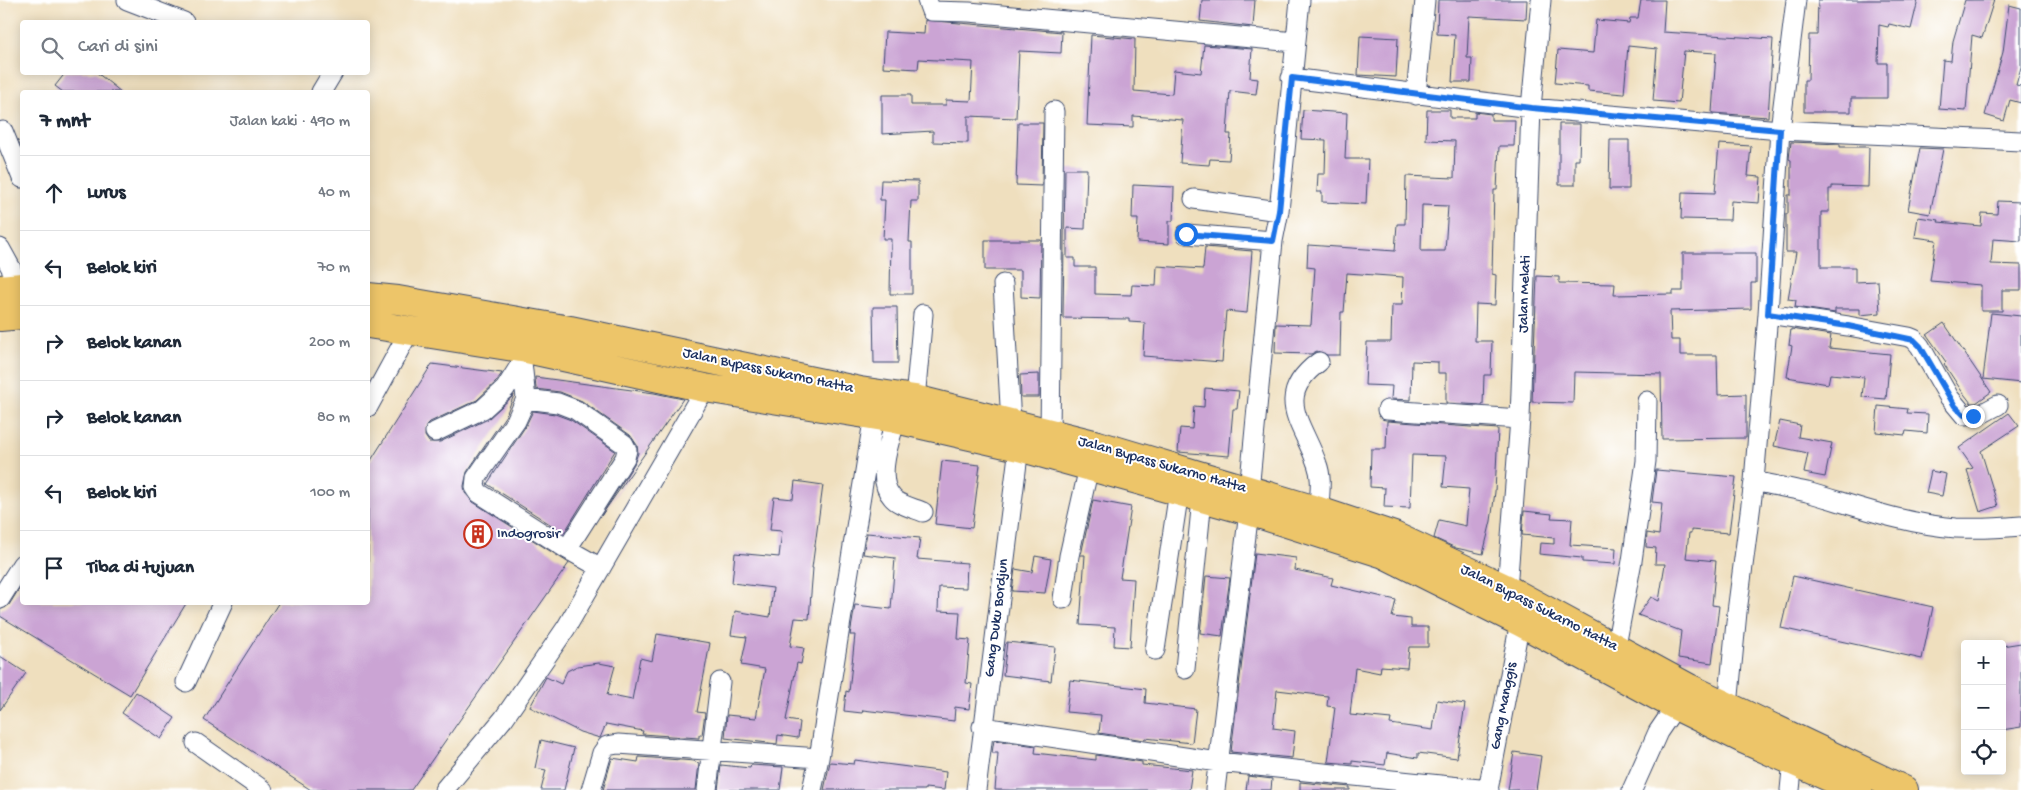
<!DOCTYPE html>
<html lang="id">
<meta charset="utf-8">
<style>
body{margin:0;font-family:"Gochi Hand",sans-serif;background:#f2f2f3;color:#1f2937}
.controls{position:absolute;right:15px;bottom:15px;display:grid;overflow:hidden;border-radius:5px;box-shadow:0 2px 12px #0003}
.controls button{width:45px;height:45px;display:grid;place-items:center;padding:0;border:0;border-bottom:1px solid #e0e1e3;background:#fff;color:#1f2937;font:25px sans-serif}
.stop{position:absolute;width:15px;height:15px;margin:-11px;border:4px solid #1a73e8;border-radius:50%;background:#fff}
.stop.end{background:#1a73e8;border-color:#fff;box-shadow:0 1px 5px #0008}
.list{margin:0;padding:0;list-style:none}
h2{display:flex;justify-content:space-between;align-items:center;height:65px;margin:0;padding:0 20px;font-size:21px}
h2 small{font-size:16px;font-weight:400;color:#747a83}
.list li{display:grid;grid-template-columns:32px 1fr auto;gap:15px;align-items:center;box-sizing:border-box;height:75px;padding:0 20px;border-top:1px solid #e0e1e3}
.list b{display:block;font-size:19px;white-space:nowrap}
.list em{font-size:16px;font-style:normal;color:#747a83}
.icon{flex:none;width:28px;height:28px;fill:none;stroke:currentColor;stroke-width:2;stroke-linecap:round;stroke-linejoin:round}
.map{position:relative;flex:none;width:2021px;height:790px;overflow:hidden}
.search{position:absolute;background:#fff;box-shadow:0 2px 12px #0003;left:20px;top:20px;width:350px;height:55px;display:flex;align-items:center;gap:12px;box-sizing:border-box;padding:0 18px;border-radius:5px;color:#747a83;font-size:19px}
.panel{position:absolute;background:#fff;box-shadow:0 2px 12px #0003;left:20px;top:90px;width:350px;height:515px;border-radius:5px}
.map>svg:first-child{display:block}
.building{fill:#cba4d4;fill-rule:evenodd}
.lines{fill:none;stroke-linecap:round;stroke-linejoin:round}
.minor-casing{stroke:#3b496c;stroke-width:21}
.highway-casing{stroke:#3b496c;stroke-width:30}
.minor{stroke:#fff;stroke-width:19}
.highway{stroke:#edc569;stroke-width:28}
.route{stroke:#1a73e8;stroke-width:6}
.labels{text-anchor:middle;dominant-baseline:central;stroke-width:4;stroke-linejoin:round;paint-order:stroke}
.street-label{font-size:15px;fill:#1b2f5e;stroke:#fff}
.poi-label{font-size:15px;fill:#1b2f5e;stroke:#fff;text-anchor:start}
</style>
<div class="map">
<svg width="2021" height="790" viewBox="0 0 2021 790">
<rect width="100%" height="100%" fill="#fff"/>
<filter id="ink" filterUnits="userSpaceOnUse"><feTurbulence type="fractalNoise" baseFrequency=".02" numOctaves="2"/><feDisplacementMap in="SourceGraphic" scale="10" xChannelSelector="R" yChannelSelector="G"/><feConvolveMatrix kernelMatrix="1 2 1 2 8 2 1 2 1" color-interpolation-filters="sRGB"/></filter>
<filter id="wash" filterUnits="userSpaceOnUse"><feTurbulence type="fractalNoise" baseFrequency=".0096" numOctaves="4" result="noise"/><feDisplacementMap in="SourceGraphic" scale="20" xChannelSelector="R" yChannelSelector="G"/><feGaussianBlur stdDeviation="1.12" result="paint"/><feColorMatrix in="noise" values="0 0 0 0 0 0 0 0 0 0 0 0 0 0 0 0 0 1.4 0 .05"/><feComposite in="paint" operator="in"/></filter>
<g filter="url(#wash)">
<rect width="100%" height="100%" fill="#efdfbe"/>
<g id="blocks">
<!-- building -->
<path class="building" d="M1202 0H1255L1253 27 1200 21Z
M1438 0H1527L1526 19 1469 16 1467 58H1472L1471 82H1452L1455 35 1437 34Z
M1641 0H1665L1663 32 1773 39 1768 117 1712 113 1716 53 1684 51 1679 103 1653 101 1657 49 1628 46 1624 94 1588 91V86L1555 83 1558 50 1593 53 1596 20 1629 23 1630 18H1638Z
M1818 0H1918L1911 29 1889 24 1888 27 1879 25 1878 63H1887V98H1851V112H1804V80H1808L1809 35H1817Z
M1965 0H1994L1982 38 1972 35 1966 111 1939 109 1943 60 1951 61 1953 41Z
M2009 5 2021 8V67L2016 85 2021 86V103L2010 100 2004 121 1985 115 2003 52Z
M925 20 1062 32 1061 53 1019 51 1016 118 968 116V143L933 142V131L882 134V95H911V105H946V100L971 101 973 62 919 59 918 69 883 67 885 32 924 34Z
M1091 35 1135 39 1134 91 1172 94 1174 70 1201 73 1204 45 1252 49 1250 78 1258 79 1256 94 1230 91 1227 134H1231L1229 160 1210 159 1209 165 1180 163 1183 120 1133 116V127L1087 125Z
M1360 36 1398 38 1396 77 1358 75Z
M66 72H96L121 92H63L55 86Z
M1303 110 1347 113 1345 159H1368L1366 204 1322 202V192H1317L1318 174H1325L1326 140 1301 139Z
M1427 110H1450V118H1475V112L1491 114V120H1515L1514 146H1499L1497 190H1494L1492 274 1496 275 1495 305 1476 304 1475 341H1492L1491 375H1484L1483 405 1446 403V373H1438V362L1412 361 1411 400 1391 399 1392 386 1365 385 1367 342H1391L1392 305H1402L1403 277 1347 273 1344 312H1341L1340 355H1327L1317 351 1311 354 1275 353 1276 324 1311 325 1315 268 1307 267 1308 245 1395 251 1397 224H1405L1406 176 1454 178 1455 141 1426 140ZM1422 205 1448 206 1445 251H1421Z
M1018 123H1043L1042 186 1016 185Z
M1559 124H1580L1579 160H1575V185H1559Z
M1610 140H1629V189H1609Z
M1791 142 1840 144V147H1869L1868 187 1832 186V189H1829V212H1821V267H1855V282L1878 281 1880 313 1860 315V309H1835V313L1795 307 1796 300 1788 299 1796 252H1786V214H1788V195H1791V160L1789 159Z
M1719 144 1751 146 1748 176 1761 177 1759 203 1731 201 1730 220 1681 219 1682 192 1715 193Z
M1920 148 1943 149 1930 214 1908 210Z
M1065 169H1087L1085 229 1067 228V258H1075V267H1095V294L1131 295 1132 285 1156 286 1157 266 1203 269 1205 247 1252 251 1247 313 1226 311 1222 362 1143 356 1145 323 1129 322V319L1063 318Z
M881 180 918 181V201H911L909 242H912V294H890L891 239H883L885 200H880Z
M1133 185 1174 187 1173 221H1169V244L1137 242 1138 219H1132Z
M1998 201 2021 202V241L1993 239 1991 264 2021 265V290H2002V311H1981V285L1930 281 1936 240 1915 237 1918 217 1939 220 1938 222 1981 226 1982 213 1997 214Z
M985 240H1041L1040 298 1021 297V270H985Z
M1683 253H1756V283H1751V309L1670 311 1671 340H1680V355H1717L1718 395 1746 394V438L1662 439 1661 374 1574 372 1573 403 1532 402 1537 276 1559 277V283L1615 284 1614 295 1673 294V291H1683Z
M873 307H897L898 363H874Z
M1991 313 2021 316V383L1983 379Z
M1944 323 1991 392 1976 403H1971L1961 390 1944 364 1946 362 1927 335Z
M1791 329 1831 335 1829 348 1890 354 1886 399 1862 397 1864 377 1830 374 1828 384 1787 377 1792 346 1789 345Z
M432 364 502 373 496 382 477 400 430 422 426 426 425 436 429 442H440L488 419 514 395 506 415 467 472 464 486 465 493 473 502 569 563 411 790H311L204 720 279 602H368V465Z
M1039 374V397H1021L1020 375Z
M535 377 654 393 683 399 601 516 634 464 638 453 637 445 630 435 582 401 560 392 536 389Z
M1205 388 1239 391 1237 409H1233L1229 456 1178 452 1180 428 1192 429 1194 406 1204 407Z
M1878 406 1908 409 1907 413 1928 414 1927 433 1906 431 1905 435 1876 432Z
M533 411 555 414 571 420 615 451 564 533 487 484 525 427Z
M2009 413 2019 426 1981 451 1998 506 1980 512 1967 470 1973 468 1959 448Z
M1387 421 1498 429 1495 492 1491 521 1483 554 1456 548 1434 538 1439 520 1466 526 1469 489 1443 487 1446 456 1412 455 1410 508 1384 507 1385 488 1370 487 1371 449H1386Z
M1780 421 1800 425 1798 437 1832 443 1825 477 1804 473 1808 453 1774 446Z
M942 461 980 465 972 528 935 524Z
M1656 470 1736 477 1729 533 1691 530V533H1689L1686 558 1716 561 1712 605 1719 606 1712 663 1678 658 1681 631 1638 615 1651 597 1659 601 1665 564H1655L1656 548 1646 547 1647 533 1659 535 1662 503 1652 502Z
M1931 471 1946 474 1942 496 1926 493Z
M795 481 823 485 812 568H813L809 619 795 618 790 646 804 648 801 664 797 663 786 720 800 722 798 738 778 735 777 744 725 738 727 715 756 718 765 669 741 665 747 637 731 635 735 611 770 617 773 588 732 583 735 553 779 557 782 531 770 530 774 497 793 499Z
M1093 500 1131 507 1120 578 1134 579 1130 647 1114 646 1115 627 1080 625 1085 555H1081Z
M1524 511 1552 514 1551 518 1572 519 1570 545 1616 548 1615 564 1582 562V558L1539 554 1540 543 1554 544V538L1522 535Z
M867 533 920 538 917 559 967 563 966 588 939 587 938 611 960 612 958 639 970 640 966 683 972 684 969 709 955 707 954 721 863 710 862 713 844 711 846 691 849 692 855 635H850L855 605 891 609 895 558 863 554Z
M1255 553 1296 558 1295 570 1333 578 1331 585 1396 600 1392 617 1411 619V627H1428V647H1409L1407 668 1381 666 1380 673 1355 668 1350 715 1391 719 1390 724 1433 730 1437 700 1465 704 1457 758 1418 753V758L1387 753 1385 765 1352 761V764L1328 762 1335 707 1327 706 1328 696 1277 690 1273 728 1295 731 1292 758 1231 752Z
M1035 556 1051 559 1045 593 1012 591 1015 569 1032 572Z
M1206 576 1230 578 1222 636 1200 633Z
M1793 576 1933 607 1922 659 1781 628Z
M22 584V602H187L130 695 0 616V610L9 605Z
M657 634 710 643 697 712 705 713 702 735H699V738L642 734 643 731 606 724 600 738 580 732 530 707 546 677 561 684 567 671 577 666 599 663 615 666 607 695 632 700 640 658 652 661Z
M1007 642 1055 647 1051 681 1003 675Z
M2021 643V727L2002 730V646Z
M0 656 26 673 0 710Z
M1070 680 1146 689 1145 703 1196 709 1192 743 1145 738 1144 740 1099 733 1101 715 1066 712Z
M136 692 175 718 161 739 122 713Z
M541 740 574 748 564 790H541L546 770 535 768Z
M994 740 1036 746 1035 753 1096 760V755L1142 762V765L1192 770 1189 790H995L998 753H992Z
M1514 752 1541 756 1536 790H1508Z
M639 757 695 761V762L699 763 696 790H603L612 758 638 762Z
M855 760 946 772 944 790 925 788V790H824L830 762 854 764Z
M721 765 750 768 751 765 783 767 780 790H718Z
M1248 776 1272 779 1271 790H1246Z
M1300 782 1350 787V790H1300Z"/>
</g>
</g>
<g filter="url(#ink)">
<use href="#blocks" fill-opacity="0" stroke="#3b496c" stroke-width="1"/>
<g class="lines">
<defs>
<path id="minor" d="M127 0 184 22
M927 0 931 11 969 12 1295 42
M1291 78 1531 108 1780 130 2021 141
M321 92 333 72
M1416 95 1425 0
M3 131 22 178
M1194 199 1279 211
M1186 234 1273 241
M0 248 11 268 16 288
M1003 284 1011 423
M1768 314 1848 326 1909 337 1914 339 1920 346 1949 397 1964 415 1981 414 1998 405
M526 399 558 403 576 410 624 444 627 450 625 458 567 549 479 493 475 487 476 478 516 421 526 399 522 362 527 349
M915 399 923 314
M368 407 410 330
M1387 410 1520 419
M896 419C890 440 875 479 892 497 898 505 914 508 923 512
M435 432 483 409 505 389 522 362
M1050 433 1054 111
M1754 481C1771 485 1789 488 1807 492 1856 506 1904 524 1956 528 1978 529 1999 528 2021 526
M1249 491 1273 241 1279 211 1300 0
M1319 511C1319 495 1323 480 1317 464 1303 423 1272 397 1319 362
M567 549 601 568
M1507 589 1520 419 1531 108 1541 0
M0 599 22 564
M1063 599 1069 556 1089 467
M1616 646 1632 561 1646 461 1647 401
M1155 650 1179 491
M1185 669 1202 499
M186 682 223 602
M1728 706 1737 612 1754 481 1768 314 1780 130 1796 0
M982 727 1218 762 1489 790
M196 743 263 790
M444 790 504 718 566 628 705 388
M591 790 602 753 607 746 618 744 819 758
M707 790 720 682
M812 790 819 758 874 415
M976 790 1019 447
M1215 790 1249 511
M1488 790 1520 622
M1632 790 1658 732 1682 697
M1790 790 1793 760"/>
<path id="highway" d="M0 289 22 287
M368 297 398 300 570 330 860 391 915 399 1098 445 1319 511 1394 536 1507 589 1689 688 1904 790
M0 317 22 315
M368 324 527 349 705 388 896 419 1019 447 1249 511 1384 554 1520 622 1676 706 1745 740 1858 790"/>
</defs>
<!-- minor casing -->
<use href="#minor" class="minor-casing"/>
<!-- highway casing -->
<use href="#highway" class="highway-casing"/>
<!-- minor -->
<use href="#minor" class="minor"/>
<!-- highway -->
<use href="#highway" class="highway"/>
</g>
</g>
<g class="lines" filter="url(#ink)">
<!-- route -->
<path class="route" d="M1186 234 1273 241 1279 211 1292 78 1532 108 1780 130 1768 314 1848 326 1914 340 1920 346 1955 406 1964 415 1973 416"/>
</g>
<!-- icons -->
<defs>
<symbol id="building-ring" viewBox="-11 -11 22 22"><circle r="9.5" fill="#fff" stroke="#c8321e" stroke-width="1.5"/><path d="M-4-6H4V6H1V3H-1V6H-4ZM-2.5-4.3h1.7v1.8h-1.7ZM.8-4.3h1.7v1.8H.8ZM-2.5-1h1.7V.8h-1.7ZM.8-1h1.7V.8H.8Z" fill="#c8321e"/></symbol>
</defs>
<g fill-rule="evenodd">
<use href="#building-ring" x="462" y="518" width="32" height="32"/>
</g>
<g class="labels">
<!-- street labels -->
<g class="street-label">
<text transform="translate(1525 294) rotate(-88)">Jalan Melati</text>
<text transform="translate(768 371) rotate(12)">Jalan Bypass Sukarno Hatta</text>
<text transform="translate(1162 465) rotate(16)">Jalan Bypass Sukarno Hatta</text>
<text transform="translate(1539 608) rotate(27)">Jalan Bypass Sukarno Hatta</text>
<text transform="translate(997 618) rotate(-83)">Gang Duku Bordjun</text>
<text transform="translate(1504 706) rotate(-79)">Gang Manggis</text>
</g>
<!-- poi labels -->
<g class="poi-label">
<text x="497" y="534">Indogrosir</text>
</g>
</g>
</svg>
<div class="controls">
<button>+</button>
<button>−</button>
<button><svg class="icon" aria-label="locate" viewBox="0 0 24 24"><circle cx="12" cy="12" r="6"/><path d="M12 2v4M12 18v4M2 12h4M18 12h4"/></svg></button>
</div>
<div class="stop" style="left:1186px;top:234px"></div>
<div class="stop end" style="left:1973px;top:416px"></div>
<div class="search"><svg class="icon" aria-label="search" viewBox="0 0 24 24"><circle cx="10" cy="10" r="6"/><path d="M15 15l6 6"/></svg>Cari di sini</div>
<section class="panel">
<h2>7 mnt<small>Jalan kaki · 490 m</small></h2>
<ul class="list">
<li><svg class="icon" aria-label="ahead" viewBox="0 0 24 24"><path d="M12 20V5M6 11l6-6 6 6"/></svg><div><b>Lurus</b></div><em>40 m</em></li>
<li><svg class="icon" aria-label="left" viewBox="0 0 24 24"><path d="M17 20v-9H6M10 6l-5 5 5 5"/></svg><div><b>Belok kiri</b></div><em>70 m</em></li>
<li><svg class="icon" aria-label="right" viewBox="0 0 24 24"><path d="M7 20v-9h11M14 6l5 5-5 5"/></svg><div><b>Belok kanan</b></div><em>200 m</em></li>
<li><svg class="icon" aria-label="right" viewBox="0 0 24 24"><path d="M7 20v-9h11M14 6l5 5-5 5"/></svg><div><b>Belok kanan</b></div><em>80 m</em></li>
<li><svg class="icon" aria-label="left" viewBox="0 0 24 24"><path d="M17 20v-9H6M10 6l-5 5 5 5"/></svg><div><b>Belok kiri</b></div><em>100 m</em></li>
<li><svg class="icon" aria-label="arrive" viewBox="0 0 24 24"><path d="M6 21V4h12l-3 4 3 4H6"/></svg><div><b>Tiba di tujuan</b></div></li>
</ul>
</section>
</div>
